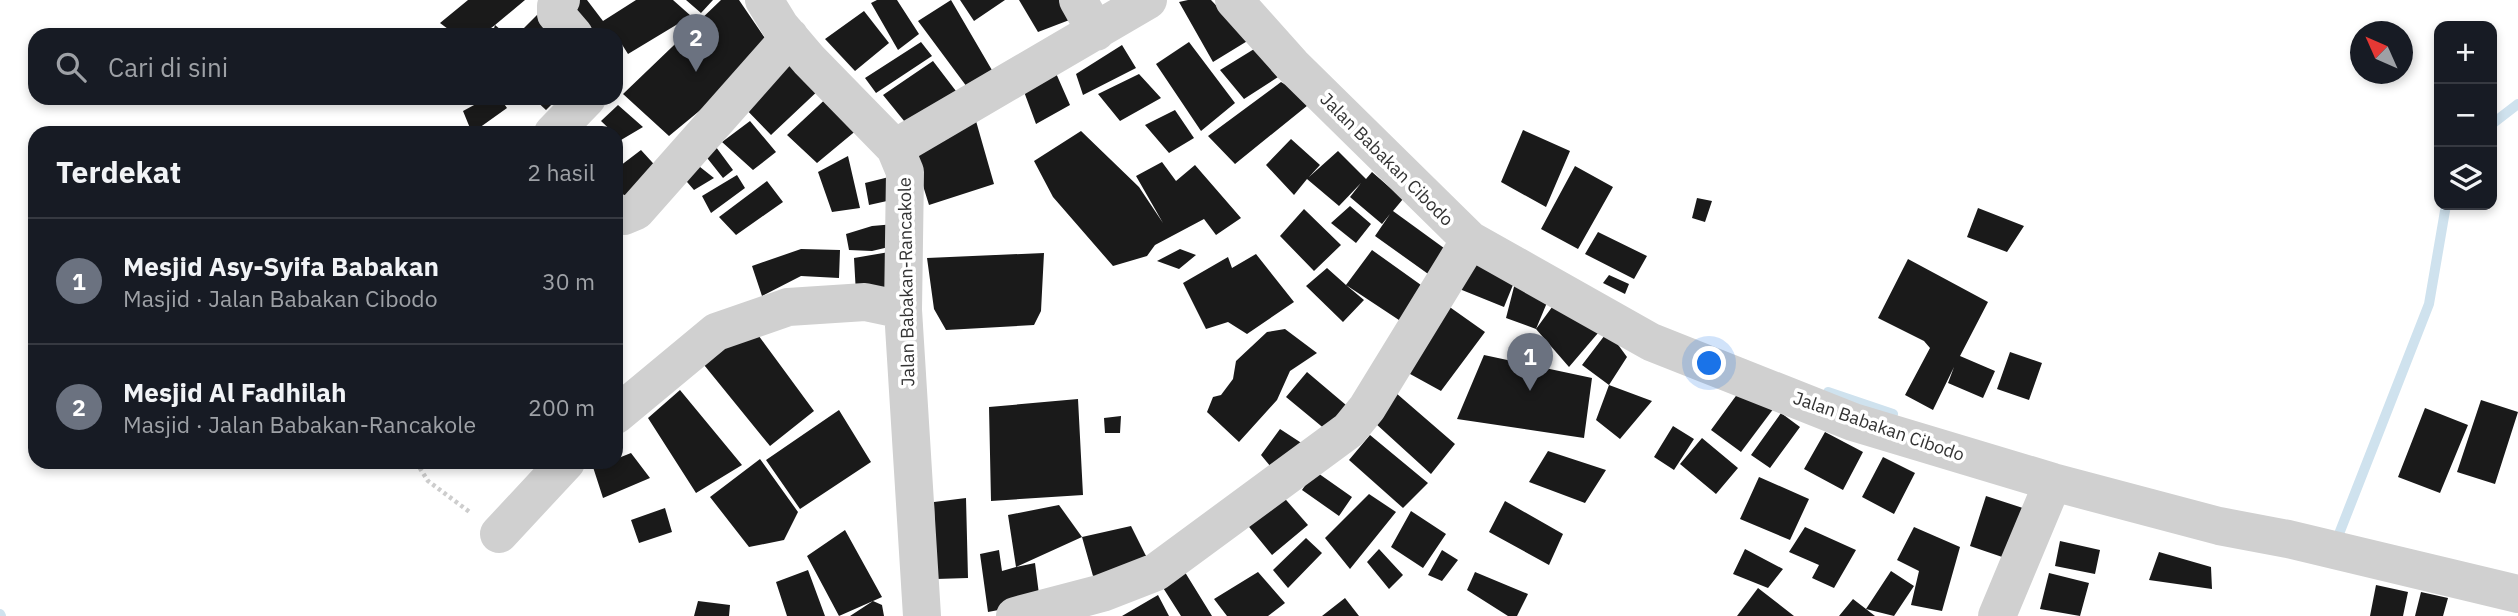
<!DOCTYPE html>
<html lang="id">
<meta charset="utf-8">
<style>
body{margin:0;font-family:"IBM Plex Sans",sans-serif;background:#20242c;color:#f1f3f6}
.controls{position:absolute;right:21px;top:21px;display:grid;overflow:hidden;border-radius:14px;box-shadow:0 4px 10px #0003}
.controls button{width:63px;height:63px;display:grid;place-items:center;padding:0;border:0;border-bottom:2px solid #363941;background:#171b24;color:#f1f3f6;font:35px sans-serif}
.compass{position:absolute;left:2350px;top:21px;width:63px;height:63px;border-radius:50%;background:#171b24;box-shadow:0 4px 10px #0003;rotate:315deg}
.you{position:absolute;left:1710px;top:364px;width:24px;height:24px;margin:-18px;border:5px solid #fff;border-radius:50%;background:#1a73e8;box-shadow:0 0 0 10px #1a73e833}
.badge{display:grid;place-items:center;width:46px;height:46px;border-radius:50%;background:#e63946;color:#fff;font-size:23px;font-weight:700}
.pin{position:absolute;translate:-50% -58px;filter:drop-shadow(0 2px 4px #0008)}
.pin::after{content:'';position:absolute;top:37px;width:24px;height:21px;background:inherit;clip-path:polygon(0 0,100% 0,50% 100%)}
.list{margin:0;padding:0;list-style:none}
h2{display:flex;justify-content:space-between;align-items:center;height:91px;margin:0;padding:0 28px;font-size:30px}
h2 small{font-size:23px;font-weight:400;color:#9ea1a6}
.list li{display:grid;grid-template-columns:46px 1fr auto;gap:21px;align-items:center;box-sizing:border-box;height:126px;padding:0 28px;border-top:2px solid #363941}
.list b{display:block;font-size:26px;white-space:nowrap}
.list p{margin:0;font-size:23px;white-space:nowrap;color:#9ea1a6}
.list em{font-size:23px;font-style:normal;color:#9ea1a6}
.icon{flex:none;width:38px;height:38px;fill:none;stroke:currentColor;stroke-width:2;stroke-linecap:round;stroke-linejoin:round}
.map{position:relative;flex:none;width:2518px;height:616px;overflow:hidden}
.search{position:absolute;background:#171b24;box-shadow:0 4px 10px #0003;left:28px;top:28px;width:595px;height:77px;display:flex;align-items:center;gap:18px;box-sizing:border-box;padding:0 24px;border-radius:21px;color:#9ea1a6;font-size:26px}
.panel{position:absolute;background:#171b24;box-shadow:0 4px 10px #0003;left:28px;top:126px;width:595px;height:343px;border-radius:21px}
.map>svg:first-child{display:block}
.lines{fill:none;stroke-linecap:round;stroke-linejoin:round}
.stream{stroke:#cfe2ee;stroke-width:10}
.building{fill:#1a1a1a}
.path{stroke:#cdcdcd;stroke-width:4.5;stroke-dasharray:3.5 3.5;stroke-linecap:butt}
.minor{stroke:#d0d0d0;stroke-width:38}
.labels{text-anchor:middle;dominant-baseline:central;stroke-width:7;stroke-linejoin:round;paint-order:stroke}
.street-label{font-size:18px;fill:#333;stroke:#fff}
</style>
<div class="map">
<svg width="2518" height="616" viewBox="0 0 2518 616">
<rect width="100%" height="100%" fill="#fff"/>
<g class="lines">
<!-- stream -->
<path class="stream" d="M2492 124 2518 104
M1828 392 1893 414
M2332 537 2337 539 2429 304 2446 205
M0 614 1 616"/>
</g>
<!-- building -->
<path class="building" d="M468 0H525L495 25 507 35H492L495 25 482 35H456L440 23Z
M578 0H587L603 21 636 0H673L691 16 628 54 616 35H584L563 14Z
M686 0H713L701 13Z
M721 0H739L773 50 669 136 623 94Z
M877 0H897L919 34 898 50 871 3Z
M951 0 996 77 967 87 918 21Z
M960 0H1005L974 21Z
M1019 0H1063L1072 19 1038 32Z
M1188 0H1211L1249 40 1213 62 1179 2Z
M544 8 572 35 519 33Z
M864 11 889 43 855 71 825 39Z
M921 42 932 56 876 93 865 78Z
M1189 42 1235 103 1201 131 1156 64Z
M1122 45 1136 68 1083 95 1076 74Z
M1259 46 1278 77 1244 99 1220 70Z
M790 52 823 86 771 135 739 102Z
M933 61 959 95 909 127 883 95Z
M1055 71 1070 105 1036 124 1023 89Z
M1139 74 1161 98 1120 121 1098 94Z
M1281 82 1313 101 1235 164 1208 136Z
M832 93 864 124 817 163 787 135Z
M487 98H500L507 108 472 133 463 111Z
M533 98H558L546 110Z
M618 105 643 127 621 140 601 121Z
M1175 110 1194 138 1169 153 1145 125Z
M750 121 776 152 753 170 722 142Z
M976 121 994 184 929 205 912 150Z
M1523 130 1570 151 1546 207 1501 182Z
M1081 131 1139 187 1163 223 1136 176 1162 162 1176 181 1195 165 1241 218 1216 235 1204 219 1155 245 1147 256 1113 266 1053 197 1034 161Z
M1291 139 1320 165 1309 177 1338 151 1366 179 1372 172 1403 199 1393 211 1448 251 1431 276 1375 236 1390 214 1382 224 1350 197 1361 183 1339 206 1307 179 1294 195 1266 165Z
M716 147 733 170 723 178 704 154Z
M641 150 662 173 629 208 616 194V169Z
M848 156 860 208 832 212 818 172Z
M695 163 714 178 694 190 681 175Z
M1575 166 1613 187 1578 249 1541 229Z
M737 175 745 188 711 213 702 196Z
M893 176 896 199 869 205 865 183Z
M767 181 783 202 736 235 719 217Z
M1697 198 1712 201 1705 222 1692 218Z
M1350 206 1371 224 1356 243 1331 223Z
M1978 208 2024 226 2007 252 1967 237Z
M1304 209 1341 245 1314 271 1280 236Z
M895 224 893 246 872 251 849 250 846 234 872 226Z
M1598 232 1647 256 1634 279 1585 254Z
M801 249 840 250 839 278 801 276 762 296 752 266Z
M1180 249 1196 255 1179 269 1157 261Z
M1372 250 1428 290 1405 324 1346 285 1364 300 1343 322 1306 286 1327 268 1346 285Z
M895 251 889 293 856 294 854 258Z
M1044 253 1041 311 1034 325 946 330 934 309 927 258Z
M1256 254 1294 302 1247 334 1228 322 1206 329 1183 283 1228 257 1232 268Z
M1474 255 1517 275 1504 307 1457 288Z
M1908 259 1988 302 1960 356 1995 371 1983 398 1948 383 1954 367 1933 410 1905 395 1930 348 1924 341 1878 318Z
M1517 275 1551 293 1536 329 1555 303 1604 326 1569 367 1536 329 1506 318Z
M1609 275 1629 284 1625 294 1603 283Z
M1444 303 1485 332 1441 391 1401 369Z
M750 324 814 411 770 446 700 360Z
M1285 329 1317 353 1290 371 1277 400 1239 442 1207 412 1213 397 1221 395 1233 379 1236 361 1267 332Z
M1608 331 1627 357 1609 385 1582 365Z
M2010 352 2042 363 2029 400 1997 389Z
M1484 355 1592 378 1584 438 1457 419Z
M1307 372 1346 405 1326 430 1286 397Z
M1609 385 1652 401 1620 439 1596 420Z
M1741 389 1777 404 1741 452 1711 430Z
M680 390 742 465 696 493 648 418Z
M1396 393 1455 444 1431 474 1375 423Z
M1078 399 1083 495 991 501 989 407Z
M2481 400 2518 412 2495 484 2457 472Z
M2425 408 2468 425 2440 493 2398 477Z
M839 410 871 462 800 509 766 460Z
M1781 413 1800 427 1770 468 1751 455Z
M1121 416 1120 433H1105L1104 418Z
M1673 426 1694 439 1674 470 1654 457Z
M1280 429 1303 444 1276 473 1261 455Z
M1825 432 1863 452 1843 490 1804 469Z
M1370 435 1428 483 1403 508 1349 460Z
M1702 438 1738 468 1716 494 1680 464Z
M1548 451 1606 470 1585 503 1529 482Z
M631 453 650 478 603 498 593 467 616 462V459Z
M1883 457 1915 473 1894 514 1862 497Z
M760 459 798 512 784 540 749 547 710 497Z
M1315 471 1352 497 1339 516 1302 490Z
M1759 477 1809 499 1790 540 1740 519Z
M1280 493 1308 525 1272 555 1245 522Z
M1369 494 1396 512 1350 569 1325 538Z
M1986 496 2029 510 2011 560 1970 546Z
M966 498 968 578 936 579 934 502Z
M1505 501 1563 534 1549 565 1489 532Z
M1059 505 1082 537 1016 567 1035 563 1040 602 988 612 980 554 999 550 1002 571 1016 567 1008 515Z
M665 508 672 532 639 543 631 520Z
M1411 511 1446 534 1423 568 1391 547Z
M1131 526 1150 564 1095 583 1082 537Z
M1805 527 1856 550 1834 588 1812 578 1819 565 1789 552Z
M1914 527 1960 547 1942 611 1911 605 1919 571 1897 560Z
M845 530 882 597 873 601 882 605 884 616H850L873 601 839 616 807 556Z
M1306 538 1322 553 1288 588 1273 570Z
M2060 541 2100 550 2095 574 2055 566Z
M1379 549 1403 575 1389 589 1367 562Z
M1745 549 1783 569 1768 588 1733 574Z
M1442 550 1458 560 1442 581 1428 575Z
M2159 552 2211 567 2212 589 2149 580Z
M1183 569 1212 616H1181L1160 583Z
M808 570 825 616H787L776 582Z
M1891 571 1914 586 1894 616 1866 609Z
M1258 572 1285 603 1268 616H1227L1214 599Z
M1475 572 1528 594 1517 616H1508L1467 590Z
M2049 573 2089 583 2080 616 2040 609Z
M2376 585 2408 592 2403 616H2370Z
M1758 588 1794 616H1737Z
M2421 592 2448 598 2443 616H2415Z
M1158 595 1169 616H1122Z
M1345 598 1359 616H1322Z
M1853 599 1866 609 1875 616H1839Z
M698 601 730 605 729 616H694Z"/>
<g class="lines">
<!-- path -->
<path class="path" d="M416 462 428 481 471 513"/>
<!-- minor -->
<path class="minor" d="M561 0 556 6V14L574 35
M764 0 780 26 809 60 895 148 905 172 903 310 922 616
M1078 0 1096 32
M1234 0 1292 65 1470 240 1651 342 1853 422 2053 482 2219 526 2288 539 2518 594
M553 133 587 98
M895 148 1148 0
M616 212 624 216 636 211 790 37
M616 415 716 332 788 307 865 302 903 310
M499 534 566 462
M1015 616 1102 593 1156 572 1349 430 1367 408 1470 240
M1997 616 2053 482"/>
</g>
<g class="labels">
<!-- street labels -->
<g class="street-label">
<text transform="translate(1387 159) rotate(45)">Jalan Babakan Cibodo</text>
<text transform="translate(906 282) rotate(-91)">Jalan Babakan-Rancakole</text>
<text transform="translate(1879 426) rotate(19)">Jalan Babakan Cibodo</text>
</g>
</g>
</svg>
<div class="controls">
<button>+</button>
<button>−</button>
<button><svg class="icon" aria-label="layers" viewBox="0 0 24 24"><path d="M12 4l9 5-9 5-9-5zM3 14l9 5 9-5"/></svg></button>
</div>
<svg class="compass" viewBox="-18 -18 36 36"><path d="M0-13l5 13h-10z" fill="#e53935"/><path d="M0 13l5-13h-10z" fill="#9ea1a6"/></svg>
<div class="you"></div>
<div class="pin badge" style="left:1530px;top:391px;background:#6b7280">1</div>
<div class="pin badge" style="left:696px;top:72px;background:#6b7280">2</div>
<div class="search"><svg class="icon" aria-label="search" viewBox="0 0 24 24"><circle cx="10" cy="10" r="6"/><path d="M15 15l6 6"/></svg>Cari di sini</div>
<section class="panel">
<h2>Terdekat<small>2 hasil</small></h2>
<ul class="list">
<li><span class="badge" style="background:#6b7280">1</span><div><b>Mesjid Asy-Syifa Babakan</b><p>Masjid · Jalan Babakan Cibodo</p></div><em>30 m</em></li>
<li><span class="badge" style="background:#6b7280">2</span><div><b>Mesjid Al Fadhilah</b><p>Masjid · Jalan Babakan-Rancakole</p></div><em>200 m</em></li>
</ul>
</section>
</div>
